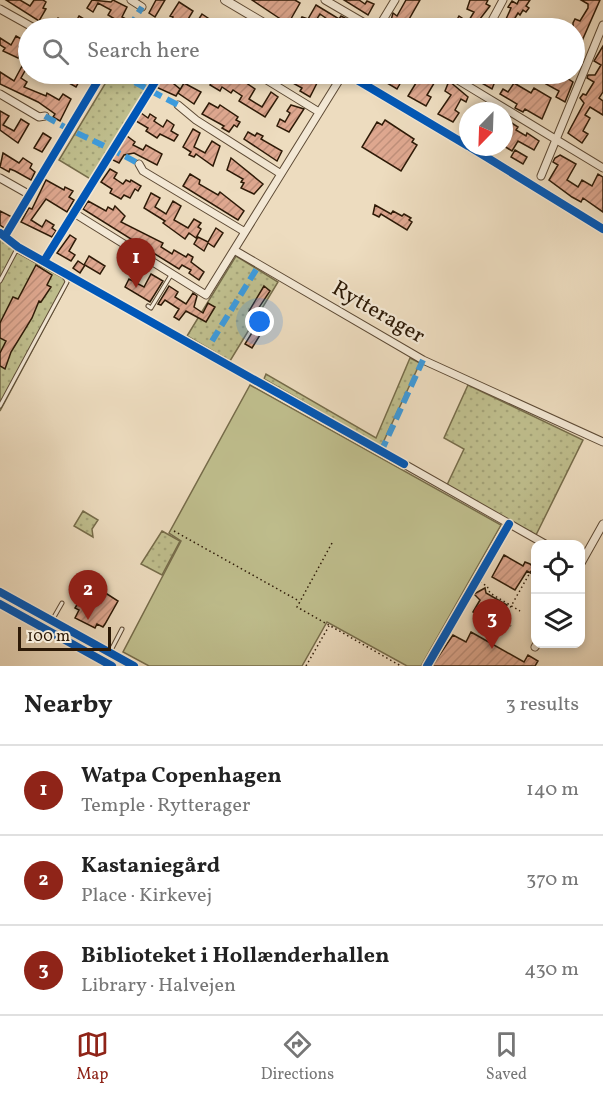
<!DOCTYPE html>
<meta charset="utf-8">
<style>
body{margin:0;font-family:Vollkorn,serif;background:#f6f6f6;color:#222}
.controls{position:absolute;right:18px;bottom:18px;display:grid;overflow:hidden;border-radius:12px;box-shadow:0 3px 9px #0003}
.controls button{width:54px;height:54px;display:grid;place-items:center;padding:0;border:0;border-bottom:2px solid #e0e0e0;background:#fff;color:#222;font:30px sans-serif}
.compass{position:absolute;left:459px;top:102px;width:54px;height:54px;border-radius:50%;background:#fff;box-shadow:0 3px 9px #0003;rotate:203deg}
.scale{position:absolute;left:18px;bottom:15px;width:93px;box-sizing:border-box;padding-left:6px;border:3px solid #2d1a07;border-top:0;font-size:16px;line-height:21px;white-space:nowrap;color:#2d1a07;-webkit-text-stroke:4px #f3e8d5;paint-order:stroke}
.you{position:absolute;left:260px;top:322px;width:21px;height:21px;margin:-15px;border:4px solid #fff;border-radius:50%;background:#1a73e8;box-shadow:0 0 0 9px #1a73e833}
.badge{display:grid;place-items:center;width:39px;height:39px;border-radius:50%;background:#8f2418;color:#fff;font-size:20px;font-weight:700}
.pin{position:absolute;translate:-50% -50px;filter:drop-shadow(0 2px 3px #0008)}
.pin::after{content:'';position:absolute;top:32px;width:21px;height:18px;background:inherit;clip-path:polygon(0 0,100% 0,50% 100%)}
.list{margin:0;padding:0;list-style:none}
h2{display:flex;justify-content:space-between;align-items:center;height:78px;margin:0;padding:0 24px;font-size:26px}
h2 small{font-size:20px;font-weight:400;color:#767676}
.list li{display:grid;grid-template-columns:39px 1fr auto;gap:18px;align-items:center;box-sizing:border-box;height:90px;padding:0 24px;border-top:2px solid #e0e0e0}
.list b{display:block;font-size:22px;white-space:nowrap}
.list p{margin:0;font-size:20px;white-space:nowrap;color:#767676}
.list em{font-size:20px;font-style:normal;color:#767676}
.icon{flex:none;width:33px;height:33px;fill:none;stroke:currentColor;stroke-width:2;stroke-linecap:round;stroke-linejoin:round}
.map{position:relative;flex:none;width:603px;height:666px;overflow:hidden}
.search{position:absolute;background:#fff;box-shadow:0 3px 9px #0003;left:18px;right:18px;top:18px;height:66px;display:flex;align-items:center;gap:15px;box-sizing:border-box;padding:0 21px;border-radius:33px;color:#767676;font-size:22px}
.sheet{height:348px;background:#fff}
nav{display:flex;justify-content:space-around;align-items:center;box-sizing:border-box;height:84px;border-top:2px solid #e0e0e0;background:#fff;font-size:16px;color:#767676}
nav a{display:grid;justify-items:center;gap:3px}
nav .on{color:#8f2418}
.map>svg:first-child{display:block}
.grass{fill:url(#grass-dots);stroke:#766c4a;stroke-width:1.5}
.pitch{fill:#bfbe8d;stroke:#766c4a;stroke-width:1.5}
.building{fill:url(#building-hatch);stroke:#2d1a07;stroke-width:1.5}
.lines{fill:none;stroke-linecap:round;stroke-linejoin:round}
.service-casing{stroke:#5d4a35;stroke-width:5}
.minor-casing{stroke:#5d4a35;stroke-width:9}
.tertiary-casing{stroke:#5d4a35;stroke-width:10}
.secondary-casing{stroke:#2d1a07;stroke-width:11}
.path{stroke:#2d1a07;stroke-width:1.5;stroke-dasharray:1.5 3;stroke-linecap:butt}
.service{stroke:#f3e8d5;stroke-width:3}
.minor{stroke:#f3e8d5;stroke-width:7}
.tertiary{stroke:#f3e8d5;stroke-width:8}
.secondary{stroke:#f3e8d5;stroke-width:9}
.quiet{stroke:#3d9bdd;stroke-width:6;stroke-dasharray:12 6;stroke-linecap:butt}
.cycleway-casing{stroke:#f3e8d5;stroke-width:11}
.cycleway{stroke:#0057b8;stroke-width:8}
.labels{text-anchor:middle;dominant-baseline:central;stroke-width:4.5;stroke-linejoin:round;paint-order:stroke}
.street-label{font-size:22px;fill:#2d1a07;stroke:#f3e8d5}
</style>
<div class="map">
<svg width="603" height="666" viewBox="0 0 603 666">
<defs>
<pattern id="grass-dots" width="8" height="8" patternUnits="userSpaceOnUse" patternTransform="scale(1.5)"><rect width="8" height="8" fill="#bfbe8d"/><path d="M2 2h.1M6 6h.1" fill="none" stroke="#a4a378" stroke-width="1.8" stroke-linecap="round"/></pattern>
<pattern id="building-hatch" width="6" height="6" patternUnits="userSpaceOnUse" patternTransform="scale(1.5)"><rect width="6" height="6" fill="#dea78f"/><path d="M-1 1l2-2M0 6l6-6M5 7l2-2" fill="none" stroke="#bf8f7a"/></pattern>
</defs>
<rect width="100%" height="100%" fill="#eddcbf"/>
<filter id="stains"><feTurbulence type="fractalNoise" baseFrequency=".00333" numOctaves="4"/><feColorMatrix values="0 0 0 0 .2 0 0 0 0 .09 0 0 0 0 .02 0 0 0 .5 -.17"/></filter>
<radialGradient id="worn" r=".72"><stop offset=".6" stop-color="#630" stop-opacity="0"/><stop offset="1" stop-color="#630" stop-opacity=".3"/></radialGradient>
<!-- grass -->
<path class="grass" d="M111 74H158L92 180 59 160Z
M0 238 71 278 0 411Z
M236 256 278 282 230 361 187 336Z
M410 358 420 363 381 447 264 379 266 374 376 438Z
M468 385 583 440 535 537 447 485 464 449 444 438Z
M83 511 98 520 92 529 93 537 74 526Z
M162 531 180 541 162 575 141 564Z"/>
<!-- pitch -->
<path class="pitch" d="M250 385 501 525 421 666H407L327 622 302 666H149L123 652 181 541 169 533Z"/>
<!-- building -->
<path class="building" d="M6 0H20L30 6 34 0H43L46 2 43 8 46 9 39 21Z
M92 0 111 2 113 0 127 7 122 17 126 19 123 24 108 15 111 10 98 3 93 12 87 8Z
M156 0H165L155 17 149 13Z
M252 0H295L300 3 288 24Z
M344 0H359L365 4 367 1 374 4 368 15Z
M406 0H420L404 28H389L393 13 397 16Z
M470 0H488L486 4 490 6 473 28H460L454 25 459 16 468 22 474 12 467 9Z
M519 0H530L526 6 529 8 526 12 523 10 520 15 518 13 512 23 515 25 512 28H502L511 8 508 7 512 1 517 4Z
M581 0H600L574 59 573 23 575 19 580 21 588 8V4Z
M179 2 193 11 187 21 182 19 177 28H173L170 27 173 17 170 16Z
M316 5 339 19 341 16 347 19 345 23 355 28H340L320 14 311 28H296L302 17 308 19Z
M202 14 211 20 225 28H201L195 25Z
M79 16 89 22 85 28 49 27 53 20 56 21 58 18 73 27Z
M16 36 23 40 19 47 23 49 18 58 3 51 5 48 0 45V38L11 45Z
M603 46V92L599 98 603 101V115L590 107 585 115 590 118 583 131 588 134 582 143 568 133 584 103 580 98 583 94 586 95 594 82 587 78 588 75H595L601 65 594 61Z
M22 66 26 69 21 78 27 82 24 87 46 96 47 93 59 100 63 94 71 99 60 121 53 117 55 114 38 102 0 84V72L14 81Z
M53 74H89L84 82 80 80 76 87Z
M202 74H233L255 89 249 99 262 107 271 92 278 97 265 117 239 101 242 96 233 90 231 93 222 87 220 91 210 85 213 80Z
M277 74H314L320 77 310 97 300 91 302 88 284 78 283 80Z
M386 74H416L425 79 429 74 435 77 436 80 427 95 431 97 426 106 408 96 416 83 413 80 405 75 397 89 382 80Z
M476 74H498L492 89 473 78Z
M542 74 558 77 560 74H570L567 78 573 82 565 102 556 97 559 91 546 84 550 78Z
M163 75 180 89 176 96 156 87Z
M449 81 468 97 466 102 461 99 455 110 459 113 453 122 438 114 451 95 445 91Z
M184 83 201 92 194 104 178 93Z
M514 83 531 93 534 88 551 98 542 119 525 109 523 112 515 108 517 104 500 94 503 89 508 92Z
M209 103 218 108 220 105 238 117 236 120 240 122 237 127 234 125 229 132 222 128 224 126 202 114Z
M291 105 304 109 289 132 277 126 280 119 285 122 290 113 287 111Z
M0 111 9 116 3 125 14 131 21 119 29 124 18 143 0 130Z
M141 113 148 118 150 114 156 118 154 121 163 127 167 120 174 125 171 131 178 135 174 141 160 134 157 138 146 131 148 128 136 121Z
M504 118 518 127 516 130 526 136 527 133 539 141 534 150 518 141 512 151 504 146Z
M385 120 414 139 412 142 417 145 401 171 362 147 377 122 382 125Z
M193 129 200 133 194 147 205 153 212 141 220 146 213 166 196 154 194 157 189 155 191 152 183 147Z
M248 132 255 136 257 133 263 136 261 139 282 151 277 161 244 139Z
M43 133 51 138 42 152 34 148Z
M127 136 135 142 133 145 143 150 146 145 162 154 157 165 134 153 124 155 119 163 111 159Z
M515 150 527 157 523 164 511 157Z
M3 153 19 163 23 158 32 164 30 168 35 172 31 180 15 171 10 169 9 172 0 167Z
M560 155 576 164 567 180 578 187 582 180 592 186 598 174 603 177V212L583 198 581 202 572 197 549 180 558 165 553 162 555 158Z
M231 158 263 184 254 194 241 188 244 183 241 182 243 179 227 170Z
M110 169 117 173 114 178 123 184 126 180 130 182 131 180 141 186 138 191 135 189 130 198 124 195 121 199 110 193 112 189 101 182Z
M190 174 200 180 199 184 218 195 220 192 244 211 238 220 183 186Z
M46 180 64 190 65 187 73 191 69 197 74 200 67 212 46 199 31 220 42 227 46 220 54 225 52 228 56 231 52 237 21 222 29 208 32 209Z
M151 193 160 198 155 207 166 214 173 201 181 206 174 220 188 228 194 219 201 223 198 227 201 229 196 238 189 233 185 239 163 223 165 221 144 208Z
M88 201 106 211 108 207 113 210 115 206 125 216 121 222 163 243 161 247 172 254 174 250 186 257 188 254 193 257 191 262 204 272 199 280 189 273 191 270 182 265 179 269 83 209Z
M375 205 391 214 393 211 402 216 404 214 411 218 409 220 412 222 407 230 381 214 379 217 373 214Z
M0 211 12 217 6 229 0 225Z
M216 228 223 233 214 247 208 243 204 251 194 244 198 237 208 242Z
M70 235 76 239 69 251 75 255 71 261 57 253Z
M89 256 105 266 100 274 85 265 80 273 73 268 78 261 84 265Z
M36 265 52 275 47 285 51 287 41 302 39 301 32 318 11 352 5 369 0 366V353L6 341 0 338V323L13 297 18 299Z
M151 274 163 281 150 302 125 287 129 279 144 287Z
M169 286 178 292 175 297 186 304 193 293 197 296 194 307 203 313 208 303 215 307 206 322 186 311 179 320 174 317 179 309 165 300 161 305 158 304Z
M264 286 270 291 254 315 249 311Z
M253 331 260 335 252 348 245 344Z
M504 555 523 566 525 562 530 564 536 570V576L527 571 515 590 492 577Z
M90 583 118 601 105 624 103 627 97 624 95 628 75 618 79 610 75 608Z
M485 588 486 593 507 605 502 614 487 608 482 616 473 612 480 600 474 594Z
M471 632 524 662 528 655 538 661 535 666H432L453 635 466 642Z"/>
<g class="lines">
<defs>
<path id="service" d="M0 281 18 247
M148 306 151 308 171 275
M0 406 67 282 65 277 16 250
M50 624 62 603
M108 656 122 629"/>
<path id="minor" d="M131 0 142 7
M325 0 373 28
M0 9 34 28
M378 28 395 0
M488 28 503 0
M257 74 319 112
M448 74 603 168
M0 94 39 117 45 116
M178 105 196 120 281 174
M139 164 143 171 245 232
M541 176 603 25
M0 178 30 195
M74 213 206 295 343 74
M234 250 423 360 603 442
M404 464 545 544
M580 565 603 524
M535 647 537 644"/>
<path id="tertiary" d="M225 0 272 28
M347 74 468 146
M470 147 603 229"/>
<path id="secondary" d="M0 597 122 666"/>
</defs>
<!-- service casing -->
<use href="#service" class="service-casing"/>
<!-- minor casing -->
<use href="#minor" class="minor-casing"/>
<!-- tertiary casing -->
<use href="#tertiary" class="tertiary-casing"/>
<!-- secondary casing -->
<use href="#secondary" class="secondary-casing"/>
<!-- path -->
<path class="path" d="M174 531 299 601
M332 543 297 607 401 666
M476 580 487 586 490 593 520 611
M482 623 487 615H493L511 626
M497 631 536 562
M306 666 329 626"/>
<!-- service -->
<use href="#service" class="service"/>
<!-- minor -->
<use href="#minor" class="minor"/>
<!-- tertiary -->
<use href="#tertiary" class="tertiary"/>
<!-- secondary -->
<use href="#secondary" class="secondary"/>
<!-- quiet -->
<path class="quiet" d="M129 28 142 7
M119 74 178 105
M45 116C75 134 108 146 139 164
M212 341 259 265
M381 452 423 360"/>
<defs>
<path id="cycleway" d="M347 74 468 146
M470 147 603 229
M0 233 18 247 404 464
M5 236 102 74
M44 261 160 74
M0 592 134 666
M0 604 112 666
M427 666 509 524"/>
</defs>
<!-- cycleway casing -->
<use href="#cycleway" class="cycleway-casing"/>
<!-- cycleway -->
<use href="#cycleway" class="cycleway"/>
</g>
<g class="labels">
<!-- street labels -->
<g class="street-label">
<text transform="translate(378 313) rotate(30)">Rytterager</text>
</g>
</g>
<rect width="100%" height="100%" filter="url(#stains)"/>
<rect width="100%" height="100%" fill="url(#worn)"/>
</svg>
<div class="controls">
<button><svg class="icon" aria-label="locate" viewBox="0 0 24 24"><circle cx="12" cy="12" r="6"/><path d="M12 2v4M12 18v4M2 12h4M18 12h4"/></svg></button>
<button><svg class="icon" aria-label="layers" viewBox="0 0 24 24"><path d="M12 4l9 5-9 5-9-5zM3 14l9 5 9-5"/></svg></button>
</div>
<svg class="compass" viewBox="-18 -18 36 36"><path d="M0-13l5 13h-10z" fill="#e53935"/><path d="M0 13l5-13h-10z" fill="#767676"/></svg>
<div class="scale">100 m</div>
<div class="you"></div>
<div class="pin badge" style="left:136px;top:288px">1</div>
<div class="pin badge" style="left:88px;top:620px">2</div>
<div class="pin badge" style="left:492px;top:649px">3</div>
<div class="search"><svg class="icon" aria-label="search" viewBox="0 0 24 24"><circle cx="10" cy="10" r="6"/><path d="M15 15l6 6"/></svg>Search here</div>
</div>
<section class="sheet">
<h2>Nearby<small>3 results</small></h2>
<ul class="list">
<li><span class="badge">1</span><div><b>Watpa Copenhagen</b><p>Temple · Rytterager</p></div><em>140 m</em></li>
<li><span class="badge">2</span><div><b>Kastaniegård</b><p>Place · Kirkevej</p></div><em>370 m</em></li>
<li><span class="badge">3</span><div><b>Biblioteket i Hollænderhallen</b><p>Library · Halvejen</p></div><em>430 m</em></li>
</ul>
</section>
<nav>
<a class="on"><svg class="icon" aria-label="map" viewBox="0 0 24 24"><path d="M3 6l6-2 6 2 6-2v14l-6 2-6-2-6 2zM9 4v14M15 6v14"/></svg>Map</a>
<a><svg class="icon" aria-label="directions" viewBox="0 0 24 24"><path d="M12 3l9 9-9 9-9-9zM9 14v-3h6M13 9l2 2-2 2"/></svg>Directions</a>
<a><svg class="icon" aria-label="saved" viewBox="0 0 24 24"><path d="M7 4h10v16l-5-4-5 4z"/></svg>Saved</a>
</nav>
